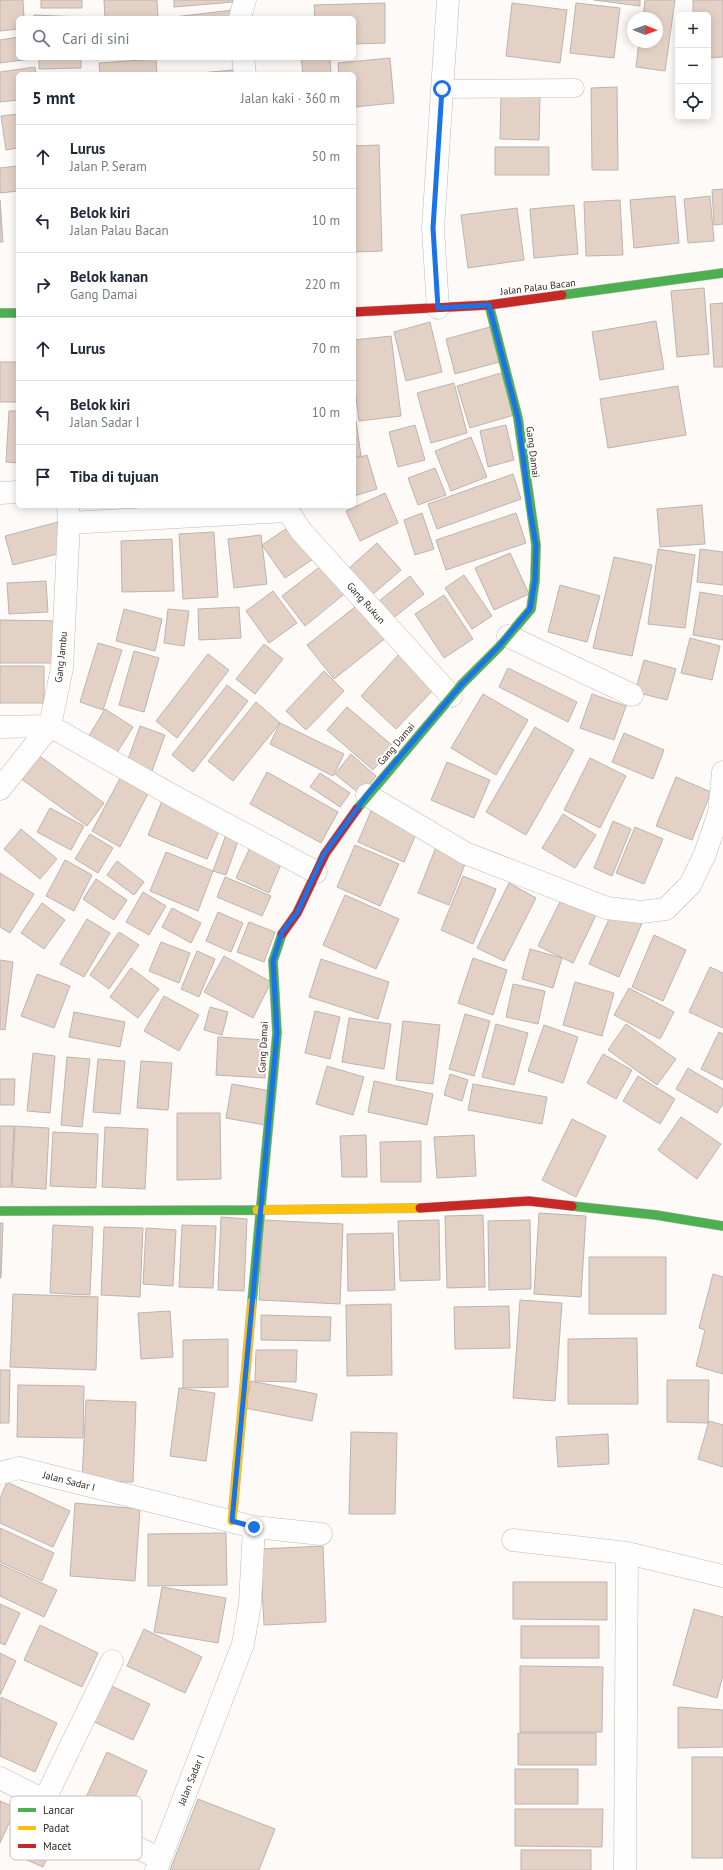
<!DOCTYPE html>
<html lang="id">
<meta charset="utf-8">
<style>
body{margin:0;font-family:"PT Sans",sans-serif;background:#f6f6f7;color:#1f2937}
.controls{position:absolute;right:12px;top:12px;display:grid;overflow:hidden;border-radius:6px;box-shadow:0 2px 10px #0003}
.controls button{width:36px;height:36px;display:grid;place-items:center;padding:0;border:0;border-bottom:1px solid #e0e1e3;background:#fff;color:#1f2937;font:20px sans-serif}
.compass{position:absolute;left:627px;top:12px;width:36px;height:36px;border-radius:50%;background:#fff;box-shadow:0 2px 10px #0003;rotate:91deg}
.stop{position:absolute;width:12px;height:12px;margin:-9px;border:3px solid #1a73e8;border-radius:50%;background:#fff}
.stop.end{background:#1a73e8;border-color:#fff;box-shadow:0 1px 4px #0008}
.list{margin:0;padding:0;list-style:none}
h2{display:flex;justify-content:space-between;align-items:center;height:52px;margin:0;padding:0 16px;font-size:17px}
h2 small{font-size:13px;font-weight:400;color:#747a83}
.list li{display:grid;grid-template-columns:26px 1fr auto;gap:12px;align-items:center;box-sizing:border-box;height:64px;padding:0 16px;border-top:1px solid #e0e1e3}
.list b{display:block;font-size:15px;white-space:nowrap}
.list p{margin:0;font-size:13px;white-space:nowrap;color:#747a83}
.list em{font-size:13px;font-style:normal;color:#747a83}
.icon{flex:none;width:22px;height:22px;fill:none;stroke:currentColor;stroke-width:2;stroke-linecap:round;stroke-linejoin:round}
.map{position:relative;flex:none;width:723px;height:1870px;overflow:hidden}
.search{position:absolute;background:#fff;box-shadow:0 2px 10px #0003;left:16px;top:16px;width:340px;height:44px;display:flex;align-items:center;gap:10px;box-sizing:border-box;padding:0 14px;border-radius:6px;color:#747a83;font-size:15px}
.panel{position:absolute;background:#fff;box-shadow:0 2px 10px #0003;left:16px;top:72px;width:340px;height:436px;border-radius:6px}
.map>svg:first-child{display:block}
.building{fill:#e4d1c6;stroke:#bbb4b0}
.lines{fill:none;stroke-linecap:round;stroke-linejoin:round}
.lane-casing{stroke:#c0bab5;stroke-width:19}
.street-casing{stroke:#c0bab5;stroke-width:23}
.fast-casing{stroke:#c0bab5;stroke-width:10}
.slow-casing{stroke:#c0bab5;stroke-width:10}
.jam-casing{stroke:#c0bab5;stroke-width:10}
.lane{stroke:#fffefe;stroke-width:18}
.street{stroke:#fffefe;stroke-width:22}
.fast{stroke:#4caf50;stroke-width:9}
.slow{stroke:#ffc107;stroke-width:9}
.jam{stroke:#c62828;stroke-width:9}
.route{stroke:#1a73e8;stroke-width:5}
.labels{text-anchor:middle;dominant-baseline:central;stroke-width:4;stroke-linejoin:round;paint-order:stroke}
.street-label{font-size:10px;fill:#31271f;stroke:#fff}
.key{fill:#fff;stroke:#c1bebc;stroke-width:1}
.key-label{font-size:11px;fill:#31271f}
</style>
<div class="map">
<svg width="723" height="1870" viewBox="0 0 723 1870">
<rect width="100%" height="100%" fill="#fdfaf7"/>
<!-- building -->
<path class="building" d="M0 0H23L24 18H18V29L0 31Z
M41 0H82V8H41Z
M104 0H157L158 18H105Z
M174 0H233V2L174 7Z
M594 0H640V6Z
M645 0H675L665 71 636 67 639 42H657V18H643Z
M693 0H723V57L708 58V15H693Z
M385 3V43L354 44V18H315L314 5Z
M512 3 567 10 560 63 506 56Z
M576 3 620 8 614 58 570 53Z
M233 10V18H166Z
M34 15 80 17V18H34Z
M18 37V58L31 59 0 63V40Z
M39 58H81V68L39 69Z
M301 58H330L331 74H303Z
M390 58 394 103 354 107V74H339L338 63Z
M156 59 157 74H100L99 63Z
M35 67 36 74H18V100L0 102V72Z
M234 70V74H188Z
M617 87 618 170H592L591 88Z
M501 95H540L539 140 500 139Z
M18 114V148L6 150 1 116Z
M379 145 382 251 354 252V146Z
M495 147H549V175H495Z
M18 166V191L0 193V168Z
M723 189V224L714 225 712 190Z
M675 196 679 243 634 248 630 200Z
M710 196 714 241 688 243 684 199Z
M0 200 3 242H0Z
M620 200 623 255 586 256 584 202Z
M574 205 578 254 534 258 530 209Z
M517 208 524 260 468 268 461 215Z
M704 288 709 354 677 357 671 291Z
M723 303V367H714L710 304Z
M656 321 664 369 600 380 592 332Z
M430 322 442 372 406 381 394 332Z
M490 327 499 362 455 374 446 339Z
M391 336 401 416 359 421 354 380V340Z
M0 362H18V402H0Z
M501 373 514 415 470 428 457 386Z
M454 383 467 433 431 443 417 393Z
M678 386 686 435 608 448 600 399Z
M9 411H18V463L6 462Z
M356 421 361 456 354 457V422Z
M415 425 425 460 398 467 389 432Z
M506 425 514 460 488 467 480 431Z
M471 437 487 477 451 491 435 451Z
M367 455 377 489 354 496V459Z
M435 468 446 495 418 505 408 478Z
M513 474 521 499 437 529 428 504Z
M385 493 398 523 360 541 346 511Z
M702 505 705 544 660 547 657 509Z
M422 513 434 549 415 555 404 520Z
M516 513 526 543 446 570 436 540Z
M58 522 66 552 13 565 5 536Z
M293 524 316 557 285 578 262 545Z
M214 532 218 597 183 599 179 534Z
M261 535 267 584 234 588 228 539Z
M172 539 174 591 122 592 121 541Z
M377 543 401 570 372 595 348 569Z
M658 549 695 555 685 628 648 624Z
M700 549 723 552V585L697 582Z
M510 553 529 594 494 610 475 568Z
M614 557 652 565 632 656 593 648Z
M326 562 348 591 305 626 282 596Z
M464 575 492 616 472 629 445 588Z
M410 576 424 594 392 619 378 602Z
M46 581 48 612 9 614 7 583Z
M560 585 600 596 587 642 548 632Z
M273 591 297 623 269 643 246 611Z
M700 592 723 596V640L693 635Z
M444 595 473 639 444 658 415 614Z
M360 603 387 637 334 679 307 645Z
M239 607 241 638 199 640 198 609Z
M124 609 162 619 155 651 116 641Z
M168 609 189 611 184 646 164 643Z
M0 620 61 621V663H0Z
M690 638 720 646 712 680 681 673Z
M98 643 122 650 103 710 80 702Z
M264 644 283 659 255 694 236 679Z
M134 651 159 658 144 712 119 705Z
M400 653 436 687 396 729 361 696Z
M208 654 229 670 177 738 156 721Z
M644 660 676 669 667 700 635 692Z
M0 666H44V703H0Z
M508 668 577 702 568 722 499 687Z
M324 671 344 691 306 730 286 711Z
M227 685 248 701 193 772 172 755Z
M483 694 528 720 496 775 451 748Z
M592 694 626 706 614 740 580 728Z
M256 702 280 723 233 781 208 761Z
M347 707 393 746 373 770 327 730Z
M105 709 133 727 115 756 87 739Z
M280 723 344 754 333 776 270 744Z
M140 726 165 735 151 774 126 765Z
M535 727 574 750 526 835 486 812Z
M624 733 664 750 653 779 612 762Z
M34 752 104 803 87 826 17 776Z
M351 754 376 776 361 795 335 774Z
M590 758 626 776 600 828 564 810Z
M447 762 490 780 474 818 431 800Z
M124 771 152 786 120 847 92 831Z
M267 772 338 812 321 843 250 804Z
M320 773 350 793 340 807 310 787Z
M676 777 711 792 692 840 656 826Z
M162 801 221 826 207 859 148 835Z
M50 808 84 826 71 850 37 832Z
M371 811 417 832 404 862 358 842Z
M563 814 596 835 575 868 542 848Z
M613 821 631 829 612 876 594 868Z
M635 827 663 839 644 884 616 873Z
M21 829 57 859 40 879 4 849Z
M228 829 241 833 226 875 213 871Z
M90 834 113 848 98 873 75 859Z
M252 843 284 857 269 893 236 878Z
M355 845 399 864 380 906 337 887Z
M436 847 467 859 449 905 418 893Z
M166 852 213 871 198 911 150 891Z
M65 860 92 875 74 911 46 896Z
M117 861 144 882 134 895 107 875Z
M0 873 34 894 10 933 0 927Z
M463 876 496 889 473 944 441 930Z
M225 877 271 896 262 916 217 897Z
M96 879 127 900 114 920 83 899Z
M509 883 536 898 504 961 477 948Z
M143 892 166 906 149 935 126 922Z
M345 895 399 919 376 969 323 945Z
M563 896 597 913 573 963 538 946Z
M42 903 65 920 44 949 21 933Z
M172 908 201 923 191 943 162 927Z
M613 910 642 923 619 977 589 964Z
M218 912 243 923 231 952 206 941Z
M87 919 110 933 84 977 60 964Z
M249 922 275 932 264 962 237 952Z
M119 932 139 945 109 989 90 975Z
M654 935 686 950 663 1001 632 987Z
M161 942 190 953 179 983 149 971Z
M530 949 562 958 553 988 522 979Z
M197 951 215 959 199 997 181 989Z
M224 956 271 982 253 1018 204 992Z
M473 958 507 970 493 1015 458 1003Z
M321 959 389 982 378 1019 309 997Z
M0 960 13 962 5 1030 0 1029Z
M710 967 723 973V1028L689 1012Z
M131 968 159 989 138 1018 110 997Z
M37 974 70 986 54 1028 21 1016Z
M575 982 614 993 602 1036 563 1025Z
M513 984 545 991 538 1024 506 1017Z
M629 988 674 1012 660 1039 614 1015Z
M164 996 199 1015 179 1051 144 1031Z
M210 1007 228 1012 222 1035 204 1030Z
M315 1011 340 1017 330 1059 305 1053Z
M74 1012 125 1022 120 1047 69 1037Z
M465 1014 490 1021 474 1076 449 1069Z
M349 1018 391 1024 384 1069 342 1062Z
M403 1021 440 1025 433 1084 396 1080Z
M496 1024 528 1033 514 1085 482 1077Z
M626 1024 676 1059 657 1085 608 1050Z
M544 1025 578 1037 563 1083 528 1071Z
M719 1032 723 1034V1080L701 1069Z
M218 1037 266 1040 265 1078 216 1075Z
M33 1053 55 1056 50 1113 27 1111Z
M603 1054 632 1070 616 1099 587 1083Z
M67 1057 90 1059 82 1127 61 1125Z
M98 1059 125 1061 120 1114 93 1112Z
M141 1061 172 1063 168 1110 137 1108Z
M327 1066 364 1077 353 1115 316 1104Z
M688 1068 723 1089V1104L717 1113 676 1089Z
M450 1074 468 1080 462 1101 444 1095Z
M638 1076 675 1099 660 1124 623 1101Z
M0 1079H15L14 1105H0Z
M374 1081 433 1094 427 1125 368 1112Z
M232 1084 271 1091 265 1125 226 1118Z
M473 1084 547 1097 542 1124 468 1110Z
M177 1113H220L221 1179 177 1180Z
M681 1117 721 1144 697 1179 658 1150Z
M572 1119 606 1136 576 1197 542 1180Z
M0 1126H14L11 1187H0Z
M15 1126 49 1128 46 1189 12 1187Z
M105 1127 148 1129 145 1189 102 1187Z
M53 1132 98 1134 96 1188 50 1186Z
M366 1135 367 1177H342L340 1136Z
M474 1135 476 1176 437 1178 434 1137Z
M421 1141V1182H381L380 1142Z
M539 1213 586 1216 581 1297 534 1294Z
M483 1215 485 1287 447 1288 445 1216Z
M221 1217 247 1219 244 1291 218 1290Z
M263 1220 343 1224 340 1304 259 1300Z
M439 1220 440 1280 400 1281 398 1221Z
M530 1220 531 1289 489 1290 488 1221Z
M0 1223H3L1 1278H0Z
M53 1225 93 1227 90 1295 50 1293Z
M182 1225 216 1226 213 1288 179 1287Z
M104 1227 143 1228 140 1297 101 1295Z
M146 1228 176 1230 173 1286 143 1284Z
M393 1233 395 1290 348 1291 347 1234Z
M589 1257H666V1314H589Z
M713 1274 723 1277V1374L696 1366 705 1330 699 1328Z
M13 1294 98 1297 96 1370 10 1367Z
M520 1300 562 1303 555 1401 513 1398Z
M391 1304 392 1375 347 1376 346 1305Z
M509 1306 510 1348 455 1349 454 1307Z
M170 1311 173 1357 141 1359 138 1313Z
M261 1315 331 1317 330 1341 261 1340Z
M637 1338 638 1404H568V1339Z
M228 1339V1387L183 1388V1340Z
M256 1350H297L296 1382 255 1381Z
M0 1370H10L9 1423H0Z
M667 1380H709L708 1423 667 1422Z
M251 1381 317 1394 312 1421 245 1408Z
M18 1385 84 1386 83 1438 17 1437Z
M179 1388 215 1393 206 1461 170 1456Z
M86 1400 136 1402 133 1482 82 1481Z
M709 1421 723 1425V1467L698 1459Z
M351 1432 397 1433 395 1514H349Z
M608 1434 609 1464 558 1467 556 1437Z
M7 1482 70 1511 53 1547 0 1523V1498Z
M75 1503 140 1509 135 1581 70 1576Z
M0 1528 54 1553 42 1581 0 1562Z
M226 1533 227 1585 148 1586V1534Z
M323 1546 326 1622 264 1625 260 1549Z
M0 1564 57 1590 44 1617 0 1596Z
M513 1582H607V1620L513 1619Z
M162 1587 226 1598 218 1643 154 1632Z
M0 1604 20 1613 5 1645 0 1643Z
M694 1609 723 1617V1675L717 1698 673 1685Z
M40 1625 98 1653 82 1687 24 1660Z
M521 1626H599V1658H521Z
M144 1629 202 1657 185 1693 127 1666Z
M0 1653 16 1661 0 1695Z
M520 1666 603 1667 602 1732H520Z
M105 1683 150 1704 133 1740 88 1719Z
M1 1697 57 1723 35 1772 0 1756Z
M678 1707 723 1710V1747L678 1748Z
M518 1733H596V1765H518Z
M107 1752 147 1771 123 1823 83 1804Z
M692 1757H723V1858H692Z
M515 1769H578V1804H515Z
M198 1799 275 1829 259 1870H170Z
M0 1801 16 1808 0 1843Z
M515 1809H603L602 1847 515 1846Z
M29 1814 61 1828 43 1867 11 1853Z
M521 1850H591V1870H521Z"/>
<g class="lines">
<defs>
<path id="lane" d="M442 89 575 88"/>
<path id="street" d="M240 18 245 0
M243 58 245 74
M438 308 433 228 448 0
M0 493 18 492
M285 506 301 531 451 696
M69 523 287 511
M508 636 632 695
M0 727 50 726 177 798 316 872
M0 789 50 726 62 668 69 523 68 506
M367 795 465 853 607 908 641 912 666 909 690 885 705 854 719 813 723 772
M0 1473 19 1468 254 1527 321 1534
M513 1540 627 1553 723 1576
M0 1778 160 1859
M44 1801 112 1661
M156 1870 243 1644 250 1604 254 1527
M625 1870 627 1553"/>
<path id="fast" d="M562 295 723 273
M0 313H18
M357 809 462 684 499 647 531 609 535 580 536 545 518 418 489 305
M572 1206 656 1215 723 1226
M0 1211 257 1210
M252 1302 277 1033 273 961 282 934"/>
<path id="slow" d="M257 1210 420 1208
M232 1521 252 1302"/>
<path id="jam" d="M354 312 489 305 562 295
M282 934 297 913 325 854 357 809
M420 1208 529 1201 572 1206"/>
</defs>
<!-- lane casing -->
<use href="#lane" class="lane-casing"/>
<!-- street casing -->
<use href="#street" class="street-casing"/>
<!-- fast casing -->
<use href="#fast" class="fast-casing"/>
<!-- slow casing -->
<use href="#slow" class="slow-casing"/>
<!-- jam casing -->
<use href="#jam" class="jam-casing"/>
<!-- lane -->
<use href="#lane" class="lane"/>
<!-- street -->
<use href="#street" class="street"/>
<!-- fast -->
<use href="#fast" class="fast"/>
<!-- slow -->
<use href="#slow" class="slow"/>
<!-- jam -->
<use href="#jam" class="jam"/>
</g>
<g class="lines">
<!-- route -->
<path class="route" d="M254 1527 232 1521 277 1033 273 961 282 932 297 913 324 854 367 795 462 684 499 646 530 609 535 580 536 545 530 510 518 418 489 305 438 308 433 228 442 89"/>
</g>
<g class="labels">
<!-- street labels -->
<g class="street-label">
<text transform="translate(538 287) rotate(-7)">Jalan Palau Bacan</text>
<text transform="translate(533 452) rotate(83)">Gang Damai</text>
<text transform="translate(366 603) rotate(48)">Gang Rukun</text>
<text transform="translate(61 657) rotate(-84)">Gang Jambu</text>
<text transform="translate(396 744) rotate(-50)">Gang Damai</text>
<text transform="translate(263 1047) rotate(-87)">Gang Damai</text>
<text transform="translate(69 1481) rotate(14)">Jalan Sadar I</text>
<text transform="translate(191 1780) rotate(-68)">Jalan Sadar I</text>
</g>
</g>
<!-- legend -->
<rect x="10" y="1796" width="132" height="64" rx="6" class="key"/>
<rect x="18" y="1808" width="18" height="4" fill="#4caf50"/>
<rect x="18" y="1826" width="18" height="4" fill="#ffc107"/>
<rect x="18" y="1844" width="18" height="4" fill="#c62828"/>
<g class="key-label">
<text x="43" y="1814">Lancar</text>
<text x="43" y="1832">Padat</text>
<text x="43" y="1850">Macet</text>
</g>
</svg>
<div class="controls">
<button>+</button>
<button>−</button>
<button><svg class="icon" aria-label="locate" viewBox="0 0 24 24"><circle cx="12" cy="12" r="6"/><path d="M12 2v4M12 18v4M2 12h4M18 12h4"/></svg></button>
</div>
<svg class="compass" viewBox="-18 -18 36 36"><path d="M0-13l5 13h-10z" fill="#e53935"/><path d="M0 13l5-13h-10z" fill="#747a83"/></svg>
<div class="stop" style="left:442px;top:89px"></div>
<div class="stop end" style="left:254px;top:1527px"></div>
<div class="search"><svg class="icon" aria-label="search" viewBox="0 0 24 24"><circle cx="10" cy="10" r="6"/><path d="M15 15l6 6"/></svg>Cari di sini</div>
<section class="panel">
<h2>5 mnt<small>Jalan kaki · 360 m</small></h2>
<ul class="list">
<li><svg class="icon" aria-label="ahead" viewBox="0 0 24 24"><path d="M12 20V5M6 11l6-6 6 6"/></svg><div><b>Lurus</b><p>Jalan P. Seram</p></div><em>50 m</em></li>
<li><svg class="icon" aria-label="left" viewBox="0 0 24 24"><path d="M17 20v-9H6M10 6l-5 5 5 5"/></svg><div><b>Belok kiri</b><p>Jalan Palau Bacan</p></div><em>10 m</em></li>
<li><svg class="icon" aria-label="right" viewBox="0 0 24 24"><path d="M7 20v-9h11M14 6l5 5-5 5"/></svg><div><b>Belok kanan</b><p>Gang Damai</p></div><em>220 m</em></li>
<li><svg class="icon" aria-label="ahead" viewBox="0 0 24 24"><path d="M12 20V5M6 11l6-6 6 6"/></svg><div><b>Lurus</b></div><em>70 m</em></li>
<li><svg class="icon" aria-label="left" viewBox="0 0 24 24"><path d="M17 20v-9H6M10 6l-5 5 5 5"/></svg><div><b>Belok kiri</b><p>Jalan Sadar I</p></div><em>10 m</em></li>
<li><svg class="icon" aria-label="arrive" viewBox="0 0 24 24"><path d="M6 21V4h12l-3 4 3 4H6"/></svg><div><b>Tiba di tujuan</b></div></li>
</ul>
</section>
</div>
